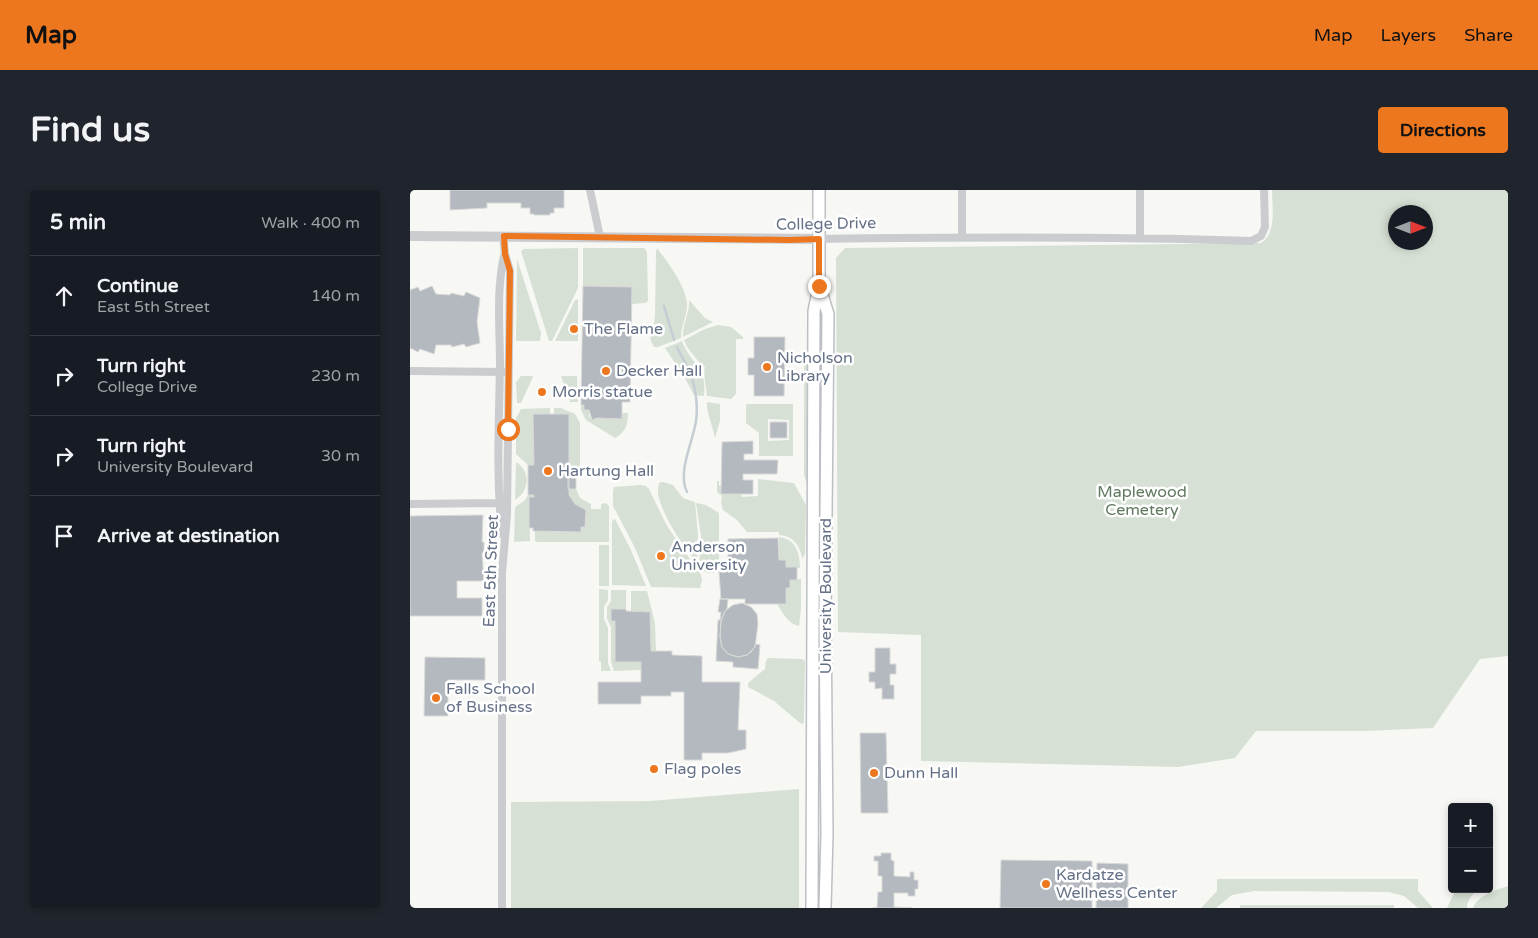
<!DOCTYPE html>
<meta charset="utf-8">
<style>
body{margin:0;font-family:"Varela Round",sans-serif;background:#20242c;color:#f1f3f6}
.controls{position:absolute;right:15px;bottom:15px;display:grid;overflow:hidden;border-radius:5px;box-shadow:0 2px 8px #0003}
.controls button{width:45px;height:45px;display:grid;place-items:center;padding:0;border:0;border-bottom:1px solid #363941;background:#171b24;color:#f1f3f6;font:25px sans-serif}
.compass{position:absolute;left:978px;top:15px;width:45px;height:45px;border-radius:50%;background:#171b24;box-shadow:0 2px 8px #0003;rotate:90deg}
.stop{position:absolute;width:15px;height:15px;margin:-11px;border:4px solid #ed771f;border-radius:50%;background:#fff}
.stop.end{background:#ed771f;border-color:#fff;box-shadow:0 1px 5px #0008}
.list{margin:0;padding:0;list-style:none}
h2{display:flex;justify-content:space-between;align-items:center;height:65px;margin:0;padding:0 20px;font-size:21px}
h2 small{font-size:16px;font-weight:400;color:#9ea1a6}
.list li{display:grid;grid-template-columns:32px 1fr auto;gap:15px;align-items:center;box-sizing:border-box;height:80px;padding:0 20px;border-top:1px solid #363941}
.list b{display:block;font-size:19px;white-space:nowrap}
.list p{margin:0;font-size:16px;white-space:nowrap;color:#9ea1a6}
.list em{font-size:16px;font-style:normal;color:#9ea1a6}
.icon{flex:none;width:28px;height:28px;fill:none;stroke:currentColor;stroke-width:2;stroke-linecap:round;stroke-linejoin:round}
.map{position:relative;flex:none;width:1098px;height:718px;overflow:hidden;border-radius:5px}
header{display:flex;align-items:center;gap:30px;box-sizing:border-box;height:70px;padding:0 25px;background:#ed771f;color:#111}
header strong{font-size:24px}
nav{display:flex;gap:28px;margin-inline-start:auto;font-size:18px}
.intro{display:flex;align-items:center;justify-content:space-between;box-sizing:border-box;height:120px;padding:0 30px}
h1{margin:0;font-size:35px}
.button{padding:12px 22px;border-radius:5px;background:#ed771f;color:#111;font-size:18px;font-weight:700}
main{display:flex;gap:30px;padding:0 30px}
aside{flex:1;background:#171b24;border-radius:5px;box-shadow:0 2px 8px #0003}
.map>svg:first-child{display:block}
.green{fill:#d7e0d5;fill-rule:evenodd}
.lines{fill:none;stroke-linecap:round;stroke-linejoin:round}
.stream{stroke:#c5cdd4;stroke-width:2.5}
.building{fill:#b4b9c0;stroke:#d9d9d7}
.secondary-casing{stroke:#bcbfc4;stroke-width:14}
.minor{stroke:#caccd0;stroke-width:8}
.tertiary{stroke:#caccd0;stroke-width:10}
.secondary{stroke:#fff;stroke-width:11}
.route{stroke:#ed771f;stroke-width:6}
.poi-dot{fill:#ed771f;stroke:#fff;stroke-width:2}
.labels{text-anchor:middle;dominant-baseline:central;stroke-width:5;stroke-linejoin:round;paint-order:stroke}
.street-label{font-size:16px;fill:#657187;stroke:#fff}
.poi-label{font-size:16px;fill:#657187;stroke:#fff;text-anchor:start}
.park-label{font-size:16px;fill:#607960;stroke:#fff}
</style>
<header>
<strong>Map</strong>
<nav><a>Map</a><a>Layers</a><a>Share</a></nav>
</header>
<div class="intro"><h1>Find us</h1><a class="button">Directions</a></div>
<main>
<aside>
<h2>5 min<small>Walk · 400 m</small></h2>
<ul class="list">
<li><svg class="icon" aria-label="ahead" viewBox="0 0 24 24"><path d="M12 20V5M6 11l6-6 6 6"/></svg><div><b>Continue</b><p>East 5th Street</p></div><em>140 m</em></li>
<li><svg class="icon" aria-label="right" viewBox="0 0 24 24"><path d="M7 20v-9h11M14 6l5 5-5 5"/></svg><div><b>Turn right</b><p>College Drive</p></div><em>230 m</em></li>
<li><svg class="icon" aria-label="right" viewBox="0 0 24 24"><path d="M7 20v-9h11M14 6l5 5-5 5"/></svg><div><b>Turn right</b><p>University Boulevard</p></div><em>30 m</em></li>
<li><svg class="icon" aria-label="arrive" viewBox="0 0 24 24"><path d="M6 21V4h12l-3 4 3 4H6"/></svg><div><b>Arrive at destination</b></div></li>
</ul>
</aside>
<div class="map">
<svg width="1098" height="718" viewBox="0 0 1098 718">
<rect width="100%" height="100%" fill="#f7f8f4"/>
<!-- green -->
<path class="green" d="M862 0H1098V466L1070 469 1023 538 955 541H846L825 568 768 577 511 571V445L428 442 426 68 435 58 851 53C867 43 862 17 862 0ZM986 22H1016V52H986Z
M168 58V98L142 151H139L111 61 114 59Z
M173 58H234L237 62 238 111 235 113 222 114V97L173 96Z
M247 58C258 73 278 98 277 117 276 128 271 137 271 148L248 157H244L241 151 239 141 244 135 245 124 246 62Z
M107 69 131 143 130 151H106Z
M168 109V151H145L165 110Z
M279 110 295 128 303 132 273 147C272 134 280 123 279 110Z
M308 135 321 137 333 147V149H326V204L321 209 297 206C296 197 293 184 295 177L292 176 277 157 274 150 295 139Z
M272 151C281 175 297 175 294 206L284 205 275 188 255 158Z
M399 166 400 294H397L394 285V178L395 171Z
M111 186H123V187L111 213H107L106 192Z
M151 186H167L168 212H160Z
M297 212 310 214V231L305 248C303 237 296 222 297 212Z
M337 214H383V266H349V243L336 233V216ZM358 229 379 230V250L358 251Z
M171 215H174V220H179V226L182 230 187 228 211 229 212 223H218C218 234 216 242 205 248L176 230 171 220Z
M140 218V224H124V275H118L106 264V228L111 219Z
M144 218H151L165 224 170 233V280L166 287H158L159 224H144Z
M106 272C121 281 120 301 105 310Z
M348 289 384 293 396 315 395 364 392 369C391 356 383 346 369 345V342H337L327 330 313 320 311 312 312 306 307 302V291H309V295L331 304 332 307 348 306Z
M253 292 263 295 273 308 285 312 288 345 287 372C273 357 254 328 249 308 247 303 248 298 249 293Z
M230 295 236 296 239 299 257 336 291 385 292 390 290 398 241 397 225 358 203 316V301L204 297Z
M158 299H166L170 308 181 314V319H191V314L196 313 199 316V352H127L125 351V341L171 342V337H175L176 320C166 317 159 309 158 299Z
M118 305H124V307H119L120 351 104 352 105 317 114 311Z
M286 313 296 315 309 323V382L298 383 293 381 289 375 291 346Z
M205 329 221 360 236 396 202 395V332L203 330Z
M369 347C386 349 390 363 390 378L376 377V370H369Z
M189 355H199V396H189Z
M391 389V419L389 436C378 434 373 423 367 414H376V398L380 397V390Z
M189 399 198 400V410L194 417V429L198 438V473L201 481H191V472L189 471Z
M201 400H216V419H201V431H205V472H231V480L204 481 201 472V437L197 429V417L201 411Z
M221 401H237L245 433 246 461H241L240 422H221Z
M358 468 392 469 395 471 394 531 393 534 390 533 364 511 338 497V493L355 479 356 471Z
M389 599V718H101V612L240 611Z
M807 689H1008V701L1023 718H1008L994 706 979 702 844 701 822 705 806 718H791L807 701Z
M1098 696V718H1063C1068 705 1086 700 1098 696Z
M1046 699H1071C1063 702 1057 710 1057 718H1037Z
M830 715H984V718H830Z"/>
<g class="lines">
<!-- stream -->
<path class="stream" d="M254 116 264 150
M267 157C271 167 279 177 282 188 286 200 288 218 286 231 283 252 267 282 277 302"/>
</g>
<!-- building -->
<path class="building" d="M40 0H154V18H144V23H140V25H124V24H120V18H111V13H77V18L40 20Z
M22 96 26 104 40 105 41 103 54 106 56 102 70 108 67 132 70 153 56 157 54 154 42 157 41 155H26L24 164 10 159 8 162 0 158V100L8 97 10 101Z
M173 96 222 97 220 212H212V229L187 228 182 230 179 220H174V215H171Z
M344 147H375L374 206H344V185H338V168H344Z
M123 224H159V305L165 314 176 320 175 337H171V342L123 341V338H119V307H124V305H118V275H124Z
M360 232H377V248H360Z
M343 251V264H334V270H368L367 284H333V290H343V304H311L312 252Z
M158 287H166V299H158Z
M73 325 72 352H74V363H72L74 391H47V408H72V426H0V326Z
M368 348 369 370H376V377H387V390H380V398H376V414H335V409H311L309 382H311V371H318V349Z
M310 409H318L317 419 315 421 311 431 310 447 312 457 318 464 328 467 337 465 342 461 346 454 350 455 348 479 323 477V472L306 471 308 430H310L311 422H308Z
M332 413 341 417 347 424 348 434 345 457 337 465 328 467 318 464 312 457 310 447 311 431 315 421 323 415Z
M201 419H216V421L240 422 241 461H262V465L292 466V492H330L328 540H336V559L318 563H292V570H274V502H261V506H231V514H188V492H231V472H205V431H201Z
M465 458H480V474H486V484H480V495H484V509H472V498L465 499V492H459V482H465Z
M15 467 75 468V490H38V526H14Z
M450 543H476L478 623H451Z
M471 663H481V670L484 671V686L500 687V682H504V690H508V699H505V706H498V703H484V717L502 718H463H467L468 702H472V686H468V671H464V666H471Z
M591 670 682 671V718H590Z
M687 673 718 674V718H686Z"/>
<g class="lines">
<defs>
<path id="secondary" d="M410 98 418 124 415 425 417 644 415 718
M402 718 404 121 409 96V0"/>
</defs>
<!-- secondary casing -->
<use href="#secondary" class="secondary-casing"/>
<!-- minor -->
<path class="minor" d="M180 0 190 47
M552 47V0
M730 47V0
M409 49C553 47 697 46 841 51L851 46 855 37 854 0
M0 181 95 182
M0 314 87 313
M92 344C86 288 89 232 90 176 90 140 86 101 94 66
M92 718V383L97 325 100 81 95 64 93 46"/>
<!-- tertiary -->
<path class="tertiary" d="M0 46 409 49"/>
<!-- secondary -->
<use href="#secondary" class="secondary"/>
</g>
<g class="lines">
<!-- route -->
<path class="route" d="M98 239 100 81 95 64 94 46 379 50 409 49V96"/>
</g>
<!-- markers -->
<g class="poi-dot">
<circle cx="164" cy="139" r="5"/>
<circle cx="357" cy="177" r="5"/>
<circle cx="196" cy="181" r="5"/>
<circle cx="132" cy="202" r="5"/>
<circle cx="138" cy="281" r="5"/>
<circle cx="251" cy="366" r="5"/>
<circle cx="26" cy="508" r="5"/>
<circle cx="244" cy="579" r="5"/>
<circle cx="464" cy="583" r="5"/>
<circle cx="636" cy="694" r="5"/>
</g>
<g class="labels">
<!-- street labels -->
<g class="street-label">
<text transform="translate(416 34) rotate(-1)">College Drive</text>
<text transform="translate(81 381) rotate(-88)">East 5th Street</text>
<text transform="translate(416 406) rotate(-90)">University Boulevard</text>
</g>
<!-- poi labels -->
<g class="poi-label">
<text x="174" y="139">The Flame</text>
<text x="367" y="168">Nicholson<tspan x="367" dy="18">Library</tspan></text>
<text x="206" y="181">Decker Hall</text>
<text x="142" y="202">Morris statue</text>
<text x="148" y="281">Hartung Hall</text>
<text x="261" y="357">Anderson<tspan x="261" dy="18">University</tspan></text>
<text x="36" y="499">Falls School<tspan x="36" dy="18">of Business</tspan></text>
<text x="254" y="579">Flag poles</text>
<text x="474" y="583">Dunn Hall</text>
<text x="646" y="685">Kardatze<tspan x="646" dy="18">Wellness Center</tspan></text>
</g>
<!-- park labels -->
<g class="park-label">
<text x="732" y="302">Maplewood<tspan x="732" dy="18">Cemetery</tspan></text>
</g>
</g>
</svg>
<div class="controls">
<button>+</button>
<button>−</button>
</div>
<svg class="compass" viewBox="-18 -18 36 36"><path d="M0-13l5 13h-10z" fill="#e53935"/><path d="M0 13l5-13h-10z" fill="#9ea1a6"/></svg>
<div class="stop" style="left:98px;top:239px"></div>
<div class="stop end" style="left:409px;top:96px"></div>
</div>
</main>
